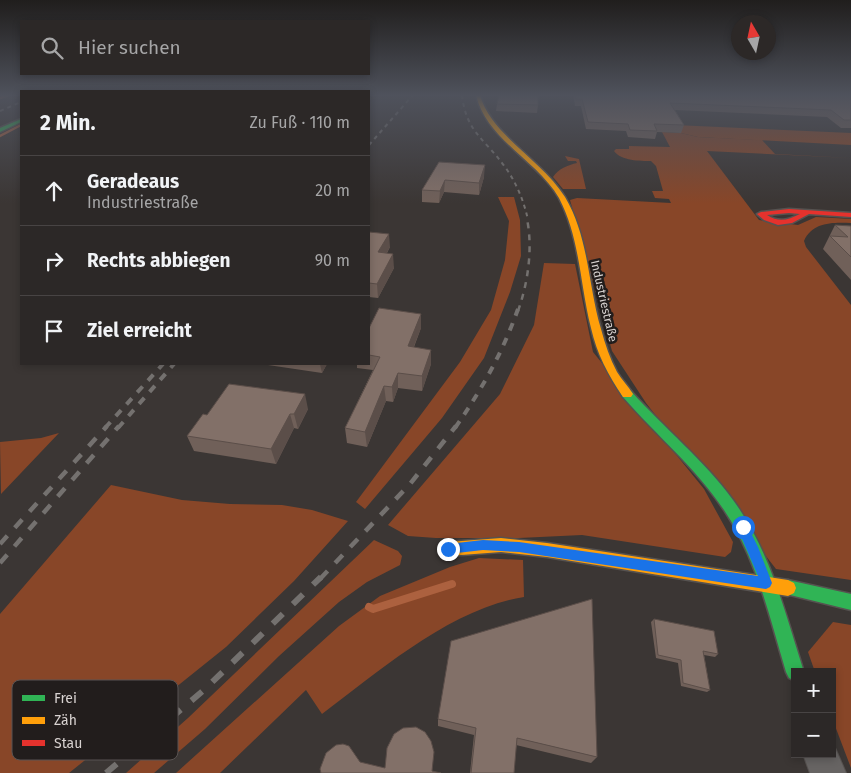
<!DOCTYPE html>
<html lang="de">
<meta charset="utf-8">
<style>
body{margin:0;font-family:"Fira Sans",sans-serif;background:#383433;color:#f1f3f6}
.controls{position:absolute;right:15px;bottom:15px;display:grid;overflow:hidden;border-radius:0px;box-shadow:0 2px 8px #0003}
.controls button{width:45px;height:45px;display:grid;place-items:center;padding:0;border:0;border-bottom:1px solid #484444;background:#2c2827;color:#f1f3f6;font:25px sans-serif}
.compass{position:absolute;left:731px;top:15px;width:45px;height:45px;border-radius:50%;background:#2c2827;box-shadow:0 2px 8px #0003;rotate:351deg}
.stop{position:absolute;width:15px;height:15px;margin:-11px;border:4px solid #1a73e8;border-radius:50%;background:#fff}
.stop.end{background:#1a73e8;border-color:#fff;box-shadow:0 1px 5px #0008}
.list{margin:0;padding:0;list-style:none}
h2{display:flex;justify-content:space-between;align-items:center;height:65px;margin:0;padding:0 20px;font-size:21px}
h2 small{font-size:16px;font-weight:400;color:#a6a6a7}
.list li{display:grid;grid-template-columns:32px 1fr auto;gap:15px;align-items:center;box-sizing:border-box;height:70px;padding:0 20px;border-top:1px solid #484444}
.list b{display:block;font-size:19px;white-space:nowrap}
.list p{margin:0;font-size:16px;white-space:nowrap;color:#a6a6a7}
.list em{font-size:16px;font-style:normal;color:#a6a6a7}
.icon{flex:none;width:28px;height:28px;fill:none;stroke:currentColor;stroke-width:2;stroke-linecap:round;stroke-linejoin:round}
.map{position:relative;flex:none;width:851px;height:773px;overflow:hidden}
.search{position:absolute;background:#2c2827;box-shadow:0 2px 8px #0003;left:20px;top:20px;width:350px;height:55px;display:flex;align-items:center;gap:12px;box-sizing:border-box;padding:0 18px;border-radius:0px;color:#a6a6a7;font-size:19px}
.panel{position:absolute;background:#2c2827;box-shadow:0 2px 8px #0003;left:20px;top:90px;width:350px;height:275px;border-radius:0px}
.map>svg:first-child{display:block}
.green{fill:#884628}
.forest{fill:#8b4625}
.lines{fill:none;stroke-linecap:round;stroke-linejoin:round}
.stream-far1{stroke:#ac613f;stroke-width:2.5}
.stream{stroke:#ac613f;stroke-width:8}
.street-casing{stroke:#565250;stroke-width:2}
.fast-casing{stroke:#565250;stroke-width:3}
.slow-casing{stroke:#565250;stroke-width:3}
.jam-casing{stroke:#565250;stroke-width:3}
.street{fill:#676463;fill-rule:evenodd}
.fast{fill:#30b455;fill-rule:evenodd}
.slow{fill:#ff9f0a;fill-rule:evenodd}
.jam{fill:#e5322d;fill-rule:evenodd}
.rail-far4{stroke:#74716f;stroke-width:2;stroke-dasharray:4 4;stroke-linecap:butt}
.rail-far3{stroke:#74716f;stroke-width:2.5;stroke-dasharray:6 6;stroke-linecap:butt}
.rail-far2{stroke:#74716f;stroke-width:4;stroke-dasharray:8 8;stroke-linecap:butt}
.rail-far1{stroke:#74716f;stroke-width:4.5;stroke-dasharray:11 11;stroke-linecap:butt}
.rail{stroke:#74716f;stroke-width:6;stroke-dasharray:14 14;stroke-linecap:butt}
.wall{fill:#706059}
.shaded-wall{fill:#5b4e49}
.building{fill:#827068;stroke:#5b4e49}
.route{fill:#1a73e8}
.labels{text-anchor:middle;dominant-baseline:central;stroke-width:5;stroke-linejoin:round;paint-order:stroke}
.street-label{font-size:12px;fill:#d8d2d0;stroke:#221d1c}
.key{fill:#221d1c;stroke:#595352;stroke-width:1}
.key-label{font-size:14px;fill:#d8d2d0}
</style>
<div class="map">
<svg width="851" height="773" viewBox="0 0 851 773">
<rect width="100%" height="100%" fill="#3b3634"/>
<!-- green -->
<path class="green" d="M662 132 681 133 698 137 762 140 775 154 851 158 707 151 759 220 798 225 816 217 851 219V223C833 222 812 222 804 241L806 247 851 305V580L776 569 646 403 612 351 570 200 577 198 671 203 669 199 655 198 652 191H663L656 166 651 161C641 161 621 161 614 151L616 149H629V146L670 147Z
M565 156 579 159 586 189H563L553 177C558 169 568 165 577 163L576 161H568Z
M498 197H514L520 220 521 256 510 292 484 358 442 418 365 509 356 502 460 362 491 310 505 260 509 221Z
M544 263 575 264 593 352 704 489 733 542 731 552 725 557 582 535 519 538H436L408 536 388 525 500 394 534 325Z
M59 433 1 494 0 442 41 438Z
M111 485 182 500 230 504 282 505 312 510 348 521 294 581 226 647 69 773H0V614Z
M374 540 398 551 402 556 400 565 367 582 339 602 279 656 205 729 154 773H126L188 718Z
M479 558 523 560 524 597C452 608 379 671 322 714L306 690 220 773H176L339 626 380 596 450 567Z
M833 622 851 625V768L832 718V672H815L808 652Z"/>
<!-- forest -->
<path class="forest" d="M675 125 851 133V145L698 137 681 133Z"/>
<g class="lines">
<!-- stream-far1 -->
<path class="stream-far1" d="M0 98 9 95
M0 136 21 125"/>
<!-- stream -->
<path class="stream" d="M369 607 373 609 452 584"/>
<defs>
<path id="street" d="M832 741 846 773H810L803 754H832Z"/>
<path id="fast" d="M21 119V122L0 132V128Z
M627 390 631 391C664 428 704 460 733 500 770 550 785 613 804 672H795V681L789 678 786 672C769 616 757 559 724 510 696 468 656 435 623 397L621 394Z
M788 580 851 594V610L782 593 780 588 782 583Z"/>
<path id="slow" d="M476 95H480C491 135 542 160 565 197 589 237 588 286 601 329 605 344 610 359 617 372 622 380 628 386 633 394L631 397H623C608 375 597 354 591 328 580 285 580 238 559 198 537 160 486 139 476 95Z
M501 538 547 543 788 580 794 583 796 588 794 593 788 596 547 557 501 552 448 556 443 554 440 549 443 544 448 542Z"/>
<path id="jam" d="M789 209 851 213V217L809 214 792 223 778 225 764 220 757 214 761 212ZM789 213 800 214C788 220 779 223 767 215Z"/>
</defs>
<!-- street casing -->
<use href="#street" class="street-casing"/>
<!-- fast casing -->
<use href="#fast" class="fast-casing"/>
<!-- slow casing -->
<use href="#slow" class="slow-casing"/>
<!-- jam casing -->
<use href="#jam" class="jam-casing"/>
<!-- street -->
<use href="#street" class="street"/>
<!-- fast -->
<use href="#fast" class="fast"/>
<!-- slow -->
<use href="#slow" class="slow"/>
<!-- jam -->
<use href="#jam" class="jam"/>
<!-- rail-far4 -->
<path class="rail-far4" d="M462 95C466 132 485 139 505 167 516 182 524 201 528 220
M0 111 21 102
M369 145 413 95"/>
<!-- rail-far3 -->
<path class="rail-far3" d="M518 311C528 283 533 248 527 219"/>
<!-- rail-far2 -->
<path class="rail-far2" d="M105 428 163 364
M118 428 174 364
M455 428C482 389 502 354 518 309"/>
<!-- rail-far1 -->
<path class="rail-far1" d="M0 544 107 426
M0 563 119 426
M320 579 410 484 456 426"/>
<!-- rail -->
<path class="rail" d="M106 773 204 690 321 577"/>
</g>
<!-- wall -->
<path class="wall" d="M573 95H851V128H841L827 117 675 110 684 125 681 133 657 132 655 139 628 137 626 131 586 129 581 106H575Z
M497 104 538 105 537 113 496 111Z
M439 162 484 177 479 195 444 192 439 203 422 202V190Z
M835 225 851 226V280L823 249Z
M369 232 390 247 387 253 394 268 378 298 369 297Z
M369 328H421L414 347 431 364 422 391 398 388 393 402 386 401 367 447 347 443 345 428 373 370 357 368V364H369Z
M268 364H327L322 373 268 365Z
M308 409 298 429 294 428 276 464 194 451 187 436 207 415Z
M654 619 718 654 715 657 704 655 710 690 707 692 681 686 678 663 656 658 651 622Z
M438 719 597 757 591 763 516 745 514 773H470L474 735 438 726Z"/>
<!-- shaded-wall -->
<path class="shaded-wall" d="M485 165 484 177 479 195V183Z
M445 180 444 192 439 203 440 191Z
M389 234 390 247 379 266 378 252Z
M393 254 394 268 378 298 377 284Z
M421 314V328L408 361V346Z
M431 350V364L422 391V376Z
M320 364H327L322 373Z
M398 373V388L393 402 392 387Z
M384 386 386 401 367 447 365 432Z
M305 394 308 409 298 429 294 414Z
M290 414 294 428 276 464 271 449Z"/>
<!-- building -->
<path class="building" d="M499 95H538V105L497 104Z
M575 95H851V120H844L831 110 670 103 684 125 654 124 657 131 630 130 628 124 588 122 582 99H576Z
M439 162 485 165 479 183 445 180 440 191 422 190Z
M835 225 851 226V257L830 236 848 237Z
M369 232 389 234 378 252 393 254 377 284 369 283Z
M379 308 421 314 408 346 431 350 422 376 398 373 392 387 384 386 365 432 345 428 380 357 369 355V328Z
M229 384 305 394 294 414H290L271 449 187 436 203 414 207 415Z
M592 599 597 757 517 738 514 773H471L476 728 438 719 451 641Z
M654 619 714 631 718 654 703 651 710 690 683 683 681 660 658 655Z
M416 727 425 732 431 741 434 752 432 771 441 773H321L320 769 326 753 336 745 343 744 349 746 360 762 385 768 387 748 394 734 403 728Z"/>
<!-- sky -->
<linearGradient id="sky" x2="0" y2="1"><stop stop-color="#201e1d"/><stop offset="0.47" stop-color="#4f525c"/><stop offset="1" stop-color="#4f525c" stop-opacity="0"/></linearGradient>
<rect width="851" height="203" fill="url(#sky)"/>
<!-- route -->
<path class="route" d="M743 522 746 523 758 547 772 583 770 587 766 589 519 552 483 550 448 554 444 552 442 549 444 545 448 544 483 540 519 542 758 576 737 527Z"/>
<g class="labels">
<!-- street labels -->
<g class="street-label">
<text transform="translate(604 301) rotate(77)">Industriestraße</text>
</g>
</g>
<!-- legend -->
<rect x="12" y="680" width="166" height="80" rx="8" class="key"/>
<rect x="22" y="695" width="23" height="6" fill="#30b455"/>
<rect x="22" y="717" width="23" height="7" fill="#ff9f0a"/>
<rect x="22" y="740" width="23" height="6" fill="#e5322d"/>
<g class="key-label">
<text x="54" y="703">Frei</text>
<text x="54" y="725">Zäh</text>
<text x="54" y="748">Stau</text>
</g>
</svg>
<div class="controls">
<button>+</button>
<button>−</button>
</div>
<svg class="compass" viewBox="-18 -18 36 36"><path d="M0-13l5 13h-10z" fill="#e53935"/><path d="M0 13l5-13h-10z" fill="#a6a6a7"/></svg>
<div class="stop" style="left:743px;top:527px"></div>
<div class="stop end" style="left:448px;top:549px"></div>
<div class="search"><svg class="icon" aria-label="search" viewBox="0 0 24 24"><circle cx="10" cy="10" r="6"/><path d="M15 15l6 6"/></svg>Hier suchen</div>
<section class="panel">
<h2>2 Min.<small>Zu Fuß · 110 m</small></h2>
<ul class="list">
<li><svg class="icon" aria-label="ahead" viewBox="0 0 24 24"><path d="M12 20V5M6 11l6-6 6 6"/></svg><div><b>Geradeaus</b><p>Industriestraße</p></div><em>20 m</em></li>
<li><svg class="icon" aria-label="right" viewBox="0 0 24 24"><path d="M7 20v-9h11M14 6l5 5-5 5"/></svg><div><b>Rechts abbiegen</b></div><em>90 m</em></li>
<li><svg class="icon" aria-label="arrive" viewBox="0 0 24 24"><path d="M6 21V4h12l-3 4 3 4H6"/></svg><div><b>Ziel erreicht</b></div></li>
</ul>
</section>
</div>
